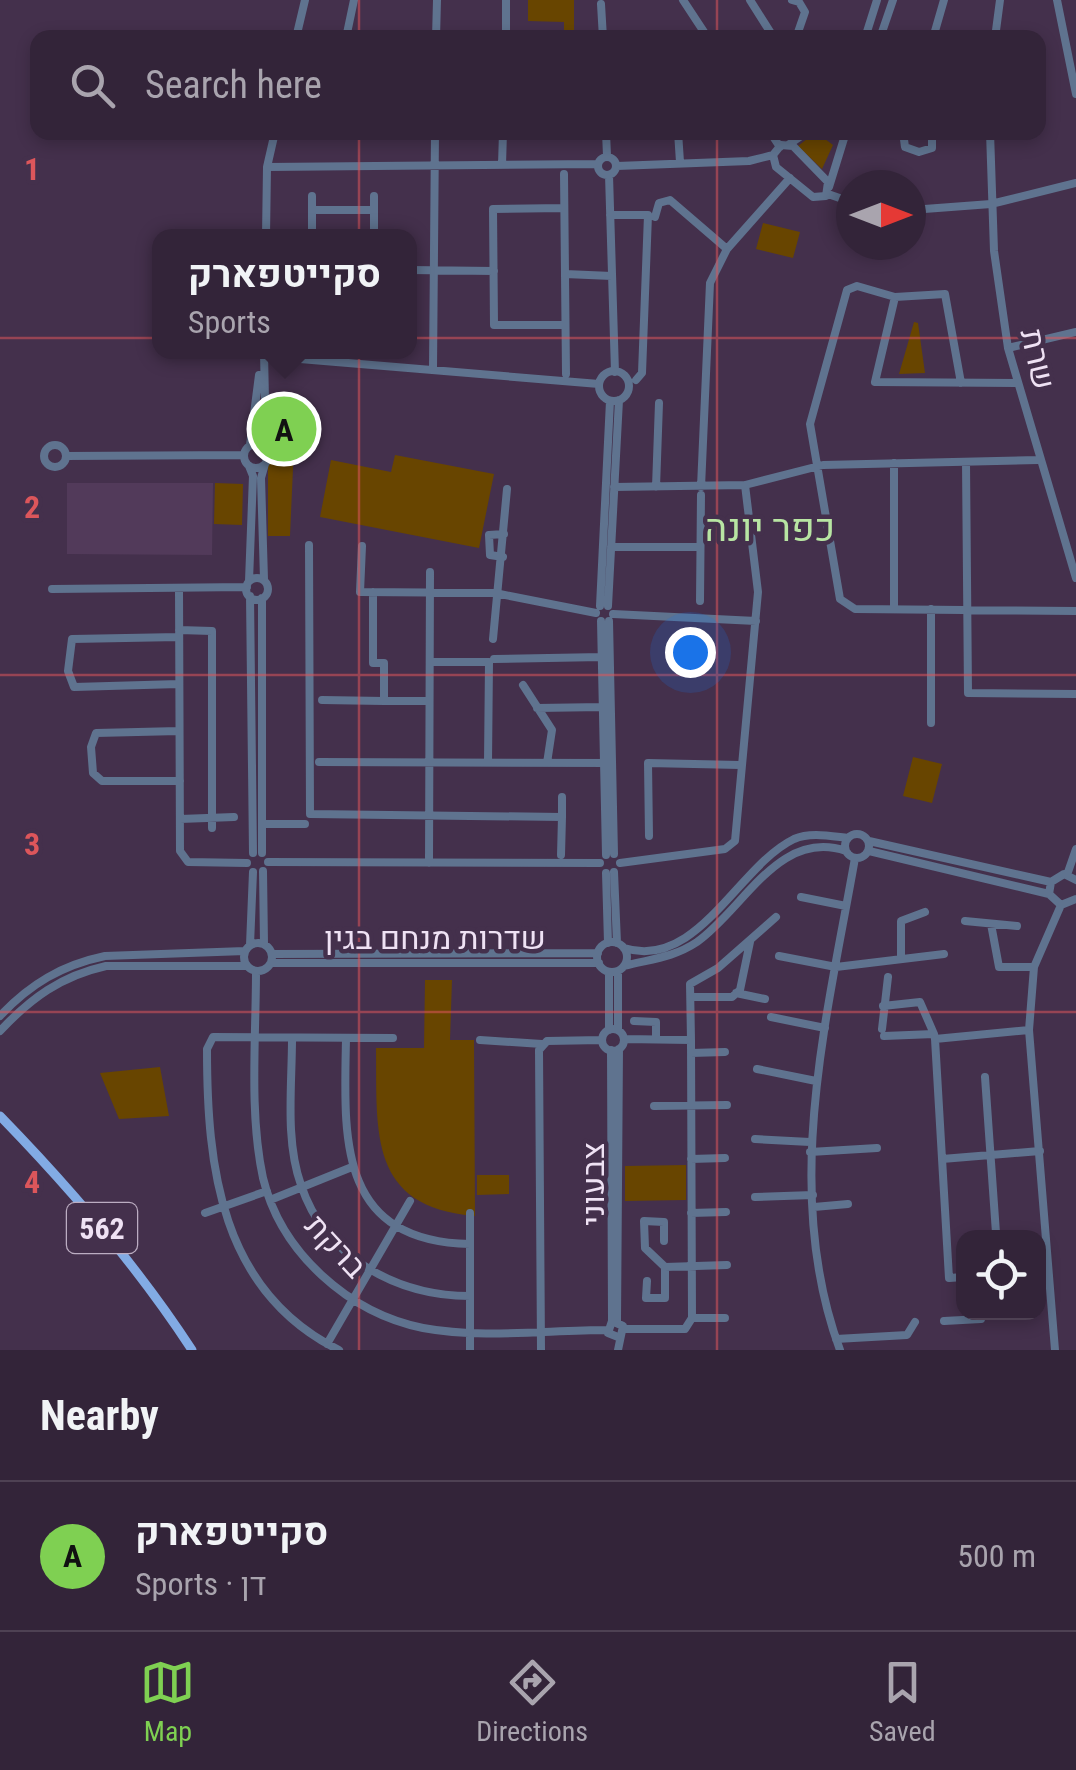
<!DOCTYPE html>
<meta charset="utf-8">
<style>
body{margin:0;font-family:"Roboto Condensed",Heebo,sans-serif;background:#3b2c41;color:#f1f3f6}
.controls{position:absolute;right:30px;bottom:30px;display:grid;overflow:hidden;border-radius:20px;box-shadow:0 5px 15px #0003}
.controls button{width:90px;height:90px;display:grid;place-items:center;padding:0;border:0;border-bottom:2px solid #4e4153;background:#332439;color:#f1f3f6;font:50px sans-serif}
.compass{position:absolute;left:836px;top:170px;width:90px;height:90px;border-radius:50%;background:#332439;box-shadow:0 5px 15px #0003;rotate:90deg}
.you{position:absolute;left:690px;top:652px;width:35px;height:35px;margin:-25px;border:8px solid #fff;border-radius:50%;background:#1a73e8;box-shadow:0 0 0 15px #1a73e833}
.badge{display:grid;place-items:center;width:65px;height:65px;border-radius:50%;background:#7fd052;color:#111;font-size:32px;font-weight:700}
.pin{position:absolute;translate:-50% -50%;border:5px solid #fff;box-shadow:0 2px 10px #0006}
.popup{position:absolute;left:152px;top:229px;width:265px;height:130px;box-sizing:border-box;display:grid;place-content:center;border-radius:20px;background:#332439;filter:drop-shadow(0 2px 8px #0005);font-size:32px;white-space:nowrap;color:#a9a4ae}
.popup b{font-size:38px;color:#f1f3f6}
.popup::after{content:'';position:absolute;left:50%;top:100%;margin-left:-20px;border:20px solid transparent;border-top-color:#332439}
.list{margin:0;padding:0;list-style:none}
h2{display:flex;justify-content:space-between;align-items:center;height:130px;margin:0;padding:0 40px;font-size:42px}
h2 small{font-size:32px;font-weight:400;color:#a9a4ae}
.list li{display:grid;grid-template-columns:65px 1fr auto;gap:30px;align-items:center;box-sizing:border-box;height:150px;padding:0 40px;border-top:2px solid #4e4153}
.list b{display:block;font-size:38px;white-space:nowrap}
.list p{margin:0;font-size:32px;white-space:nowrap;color:#a9a4ae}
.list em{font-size:32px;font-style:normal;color:#a9a4ae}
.icon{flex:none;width:55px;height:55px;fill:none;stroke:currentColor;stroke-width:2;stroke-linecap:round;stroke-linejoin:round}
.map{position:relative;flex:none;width:1076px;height:1350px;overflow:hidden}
.search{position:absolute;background:#332439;box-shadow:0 5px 15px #0003;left:30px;right:30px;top:30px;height:110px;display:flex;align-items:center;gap:25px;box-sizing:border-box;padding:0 35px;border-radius:20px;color:#a9a4ae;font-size:38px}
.sheet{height:280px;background:#332439}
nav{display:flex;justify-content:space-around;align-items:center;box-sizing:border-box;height:140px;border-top:2px solid #4e4153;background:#332439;font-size:28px;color:#a9a4ae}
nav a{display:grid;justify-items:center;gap:5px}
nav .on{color:#7fd052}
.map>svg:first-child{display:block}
.built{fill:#523a5a}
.green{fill:#684500}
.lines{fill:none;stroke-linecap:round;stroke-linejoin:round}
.minor{stroke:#5f738f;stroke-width:8}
.major{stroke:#82abe4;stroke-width:9}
.grid{fill:none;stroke:#dc565b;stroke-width:2.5;stroke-opacity:0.55}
.labels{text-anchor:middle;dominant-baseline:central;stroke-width:9;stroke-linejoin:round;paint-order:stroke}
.shield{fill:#44304c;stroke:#bcadc2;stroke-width:2.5}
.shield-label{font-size:30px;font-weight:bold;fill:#efe2f4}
.street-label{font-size:32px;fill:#efe2f4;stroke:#44304c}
.quarter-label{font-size:38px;fill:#b8e5a3;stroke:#44304c}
.grid-label{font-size:32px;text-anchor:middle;font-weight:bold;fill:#dc565b;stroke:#44304c;stroke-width:9;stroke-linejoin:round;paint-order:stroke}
</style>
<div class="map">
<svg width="1076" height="1350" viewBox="0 0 1076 1350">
<rect width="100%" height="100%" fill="#44304c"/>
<!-- built -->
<path class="built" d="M67 483H213L212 555 67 554Z"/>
<!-- green -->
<path class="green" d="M528 0H574V37H564V22L528 21Z
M816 132 833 145 822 169 798 146Z
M763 223 800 232 793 258 756 249Z
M914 322 918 323 925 373 899 374Z
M268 410 289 413V445L294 446 290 536H268Z
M395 455 494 474 479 548 320 517 331 460 391 472Z
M215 483 243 484 242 525 214 524Z
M913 757 942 764 932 803 903 796Z
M425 980H452L450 1040H474L475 1216C368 1207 377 1133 376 1048H424Z
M160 1067 169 1116 119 1119 100 1073Z
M686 1165V1200L625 1201V1166Z
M477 1175H509V1194L477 1195Z"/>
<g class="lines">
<!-- minor -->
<path class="minor" d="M683 0 708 38
M750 0 774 38
M792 0 799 2 805 12 796 38
M1057 0 1076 94
M601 4 603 38
M296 38 305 0
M346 38 354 0
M436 38 437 0
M506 38V0
M865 38 877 0
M880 38 893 0
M933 38 944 0
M995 38 1000 0
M606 132 607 156
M678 132 680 162
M770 132 780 147
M903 132 905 147 919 152 932 148V132
M990 132 994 251 1008 348 1076 578
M781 145 793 146 828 182 826 196 813 197 776 167 773 155Z
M788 145 807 132
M598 166a9 9 0 1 1 18 0a9 9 0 1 1-18 0Z
M502 165 503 132
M617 166 749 161 773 155
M267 167 598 164
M564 174 566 374
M609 175 615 372
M829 187 846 132
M828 194 851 202
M374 196V236
M564 208 493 209 494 325H565
M312 210H374
M911 210 991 204 1076 183
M610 215H648L642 373 636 380
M655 217 659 203 670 200 727 249
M266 236 267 167 275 132
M312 236V196
M409 270 494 271
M565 274 612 276
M895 297 875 382 1016 383
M1008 348 1076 332
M264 352 266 448
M264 356 599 384
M433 370 435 132
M599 386a15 15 0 1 1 30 0a15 15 0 1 1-30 0Z
M961 383 945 294 895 297 857 286 847 290 810 424 840 599 855 609 1076 611
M244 456a12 12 0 1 1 24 0a12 12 0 1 1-24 0Z
M44 456a11 11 0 1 1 22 0a11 11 0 1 1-22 0Z
M250 445 259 375
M66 456 244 455
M966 462 968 693 1076 694
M249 466 253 476 249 581
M614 487 745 485 823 465 1038 460
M656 487 659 403
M701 487 710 283 727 249 790 178
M309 545 310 814 562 817 561 855
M362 546 360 592 495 593 596 613
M611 547H700
M503 557 490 555 489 535 504 534
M246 589a11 11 0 1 1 22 0a11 11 0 1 1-22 0Z
M264 579 261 478 265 464
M179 588 180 851 188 862 247 863
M52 589 247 587
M373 592V663H384V701H429
M250 596 253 853
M262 598V853
M700 601 701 495
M600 606 610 401
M608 606 619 400
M894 609V463
M613 614 756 621
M601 621 606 855
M609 621 614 854
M179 630 212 631V828
M179 637 72 639 68 671 74 687 179 684
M493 639 507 489
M494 659 602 657
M430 662H489L488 762
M523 685 552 730 547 763
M322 700 384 701
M537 708 603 707
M931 723V609
M179 731 96 733 91 747 93 773 102 781H180
M319 762 611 763
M562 797V817
M180 819 234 817
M262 824H305
M845 846a12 12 0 1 1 24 0a12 12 0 1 1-24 0Z
M649 836 648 763 740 765
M869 841 1051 882
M869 851 1049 894
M268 862 600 863
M429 863 430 572
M620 863 725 849 735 841 758 592 745 485
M263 871 264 944
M614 872 617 943
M606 873 608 943
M1067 875 1076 849
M801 897 846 906
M1061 905 1049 894 1051 882 1064 874 1076 880
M1061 905 1076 899
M965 921 1017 926
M991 924 999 967H1034
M597 957a15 15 0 1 1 30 0a15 15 0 1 1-30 0Z
M244 957a14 14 0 1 1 28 0a14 14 0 1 1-28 0Z
M250 945 253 872
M624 948C697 971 738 866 794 839 810 832 830 836 848 838
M272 954 598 953
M779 956 836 967 944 954
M901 959V921L925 912
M271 963H599
M624 966C650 959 673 958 697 942 744 909 779 828 846 851
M256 971C256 1038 249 1113 263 1178 281 1253 349 1313 423 1328 482 1339 547 1330 607 1330
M609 972V1030
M736 993 765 999
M691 997H732L740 990 750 942
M883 1006 920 1002 934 1034
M0 1016C30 984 62 965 105 956L245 951
M771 1017 825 1028
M634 1021 656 1022V1039
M882 1029 888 977
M602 1040a11 11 0 1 1 22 0a11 11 0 1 1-22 0Z
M618 1030V971
M0 1031C31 998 61 976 106 966H247
M884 1036 934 1034 935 1039 1029 1030
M292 1039C292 1086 285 1140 301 1185 325 1258 398 1296 470 1296
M346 1039C344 1138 337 1241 470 1244
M935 1039 949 1278 964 1277
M480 1040 542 1044
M691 1040 690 984 718 968 776 917
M611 1050 612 1321
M691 1053 725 1052
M757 1069 816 1081
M985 1077 996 1233
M654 1106 727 1105
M755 1139 810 1142
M810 1152 877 1148
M691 1159 725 1158
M942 1159 1040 1151
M755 1197 813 1195
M270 1200 352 1167
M814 1207 848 1204
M205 1213 267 1191
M470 1213V1350
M691 1213 726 1212
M664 1241V1222L644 1221 645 1248 665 1267
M647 1281 646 1298H665V1267L727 1265
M692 1318H725
M617 1321 619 1049
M944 1321 981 1319V1312
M624 1329H685L692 1318 691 1040 624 1039
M618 1337 608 1333 612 1321 623 1326 618 1350
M836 1339 907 1335 915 1322
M327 1344 410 1201
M339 1350C220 1291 207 1166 207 1049L213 1037 393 1038
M541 1350 539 1050 547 1041 602 1040
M840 1350C781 1191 827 1018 855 858
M1055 1350 1029 1030 1034 967 1061 905"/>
<!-- major -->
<path class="major" d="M0 1116C71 1189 136 1264 192 1350"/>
</g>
<!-- grid -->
<path class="grid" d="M359 0V38M717 0V38M359 132V1350M717 132V1350M0 338H1076M0 675H1076M0 1012H1076"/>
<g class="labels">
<!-- shield labels -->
<rect class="shield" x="67" y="1203" width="70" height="50" rx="8"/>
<g class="shield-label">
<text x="102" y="1228">562</text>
</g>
<!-- street labels -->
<g class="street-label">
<text transform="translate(1038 359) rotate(77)">שרת</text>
<text x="435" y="938">שדרות מנחם בגין</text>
<text transform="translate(593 1184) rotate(-90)">צבעוני</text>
<text transform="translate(336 1246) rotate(47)">ברקת</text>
</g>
<!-- quarter labels -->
<g class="quarter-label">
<text x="770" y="528">כפר יונה</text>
</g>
</g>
<g class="grid-label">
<text x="32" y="180">1</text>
<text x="32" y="518">2</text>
<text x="32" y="855">3</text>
<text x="32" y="1193">4</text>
</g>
</svg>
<div class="controls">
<button><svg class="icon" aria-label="locate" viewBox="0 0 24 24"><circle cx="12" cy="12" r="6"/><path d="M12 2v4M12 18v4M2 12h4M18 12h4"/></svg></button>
</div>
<svg class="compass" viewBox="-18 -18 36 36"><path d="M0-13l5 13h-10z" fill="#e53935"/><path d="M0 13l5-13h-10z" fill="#a9a4ae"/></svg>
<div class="you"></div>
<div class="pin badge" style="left:284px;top:429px">A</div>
<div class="popup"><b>סקייטפארק</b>Sports</div>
<div class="search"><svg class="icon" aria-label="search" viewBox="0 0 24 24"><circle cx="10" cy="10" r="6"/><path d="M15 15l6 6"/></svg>Search here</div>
</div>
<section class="sheet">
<h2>Nearby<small></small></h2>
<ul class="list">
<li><span class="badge">A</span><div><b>סקייטפארק</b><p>Sports · דן</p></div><em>500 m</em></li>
</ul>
</section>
<nav>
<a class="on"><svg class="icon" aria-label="map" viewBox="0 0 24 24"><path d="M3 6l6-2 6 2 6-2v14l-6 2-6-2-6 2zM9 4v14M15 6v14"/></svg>Map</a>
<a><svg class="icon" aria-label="directions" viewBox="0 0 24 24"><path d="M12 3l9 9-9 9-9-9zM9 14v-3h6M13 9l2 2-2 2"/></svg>Directions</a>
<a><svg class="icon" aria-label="saved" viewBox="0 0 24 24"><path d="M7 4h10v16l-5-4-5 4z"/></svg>Saved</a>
</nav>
